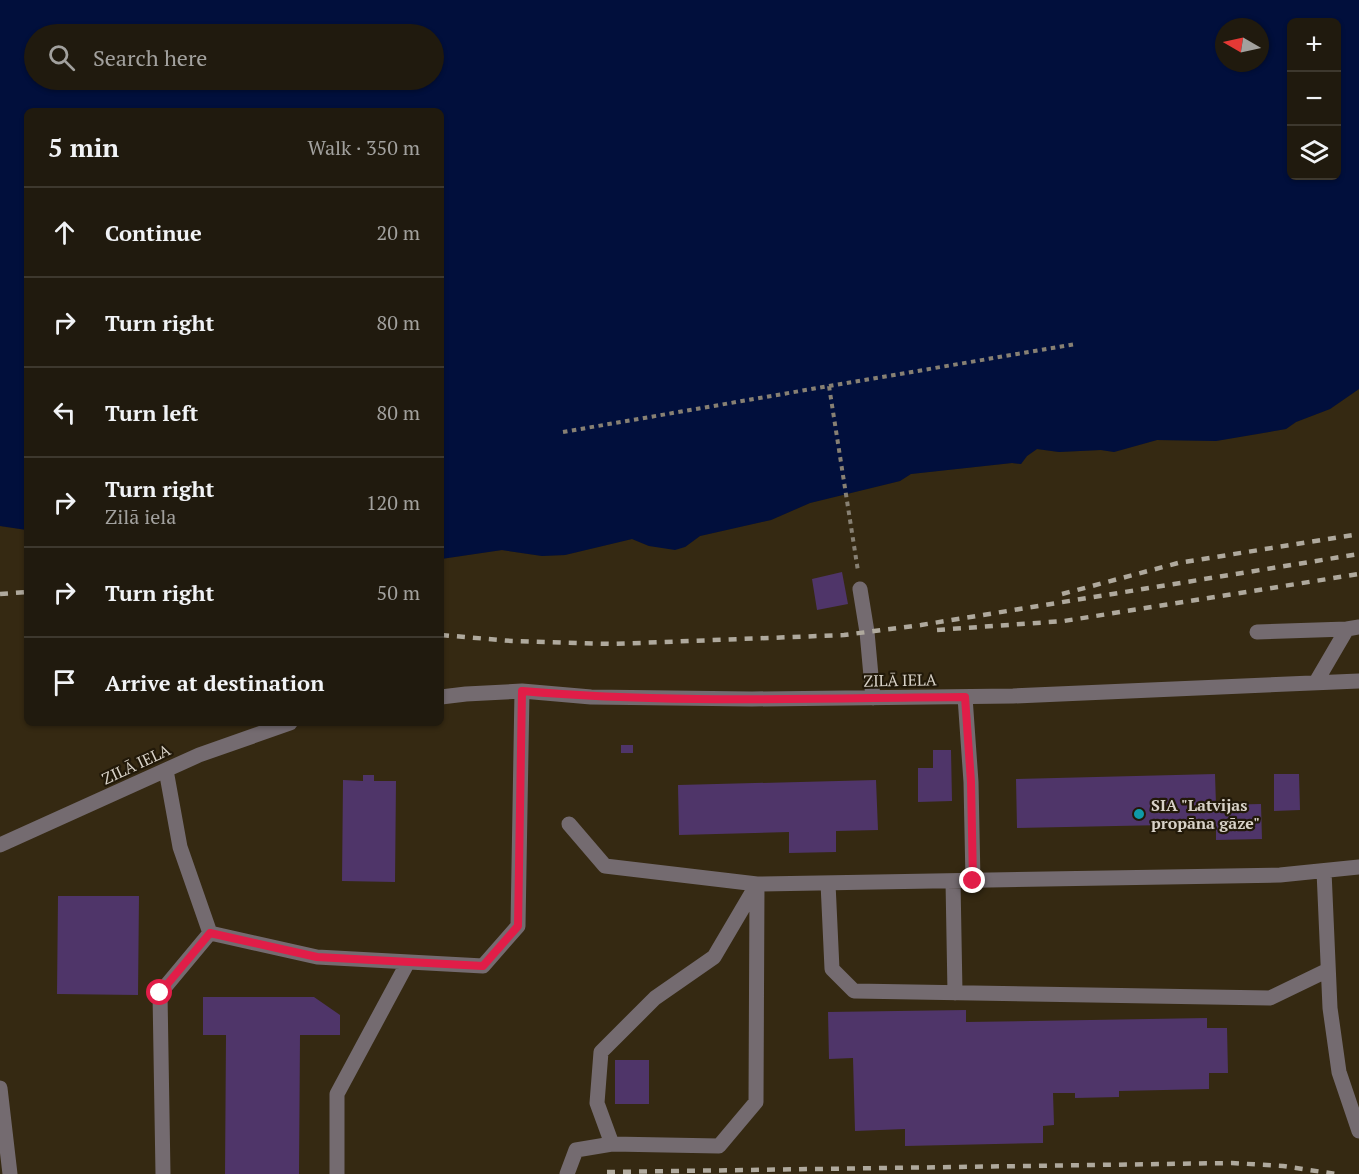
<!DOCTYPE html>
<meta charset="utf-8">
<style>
body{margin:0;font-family:"PT Serif",serif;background:#2d271c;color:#f1f3f6}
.controls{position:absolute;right:18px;top:18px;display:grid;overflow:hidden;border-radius:9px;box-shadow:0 2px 4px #0004}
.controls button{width:54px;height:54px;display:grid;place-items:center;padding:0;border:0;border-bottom:2px solid #3d382e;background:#201a0e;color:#f1f3f6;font:30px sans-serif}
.compass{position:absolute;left:1215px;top:18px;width:54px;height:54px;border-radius:50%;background:#201a0e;box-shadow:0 2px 4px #0004;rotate:279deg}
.stop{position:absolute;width:18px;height:18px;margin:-14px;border:4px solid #e11d48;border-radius:50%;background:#fff}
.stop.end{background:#e11d48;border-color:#fff;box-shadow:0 2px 6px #0008}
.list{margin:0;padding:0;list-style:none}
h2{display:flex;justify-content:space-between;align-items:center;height:78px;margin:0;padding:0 24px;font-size:26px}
h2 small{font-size:20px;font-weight:400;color:#a2a19e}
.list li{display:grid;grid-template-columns:39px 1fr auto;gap:18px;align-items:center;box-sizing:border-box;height:90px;padding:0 24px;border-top:2px solid #3d382e}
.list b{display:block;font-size:22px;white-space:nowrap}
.list p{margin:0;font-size:20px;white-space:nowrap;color:#a2a19e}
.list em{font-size:20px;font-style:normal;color:#a2a19e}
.icon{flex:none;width:33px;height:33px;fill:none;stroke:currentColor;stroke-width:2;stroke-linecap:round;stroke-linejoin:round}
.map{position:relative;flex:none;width:1359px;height:1174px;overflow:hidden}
.search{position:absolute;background:#201a0e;box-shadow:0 2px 4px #0004;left:24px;top:24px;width:420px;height:66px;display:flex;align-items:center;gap:15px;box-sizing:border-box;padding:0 21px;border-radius:33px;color:#a2a19e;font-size:22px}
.panel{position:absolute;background:#201a0e;box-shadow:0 2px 4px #0004;left:24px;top:108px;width:420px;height:618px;border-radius:9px}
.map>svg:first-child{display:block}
.built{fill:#352912}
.water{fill:#010f3c;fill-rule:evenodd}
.building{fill:#4f3569}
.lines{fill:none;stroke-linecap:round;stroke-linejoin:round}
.path{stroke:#878073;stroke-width:4;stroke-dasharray:4.5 4.5;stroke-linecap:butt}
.minor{stroke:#746b70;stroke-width:15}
.rail{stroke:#afa99d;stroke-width:4.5;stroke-dasharray:8 8;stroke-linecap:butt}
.route{stroke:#e11d48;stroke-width:8}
.culture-dot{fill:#0f9aa8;stroke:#221909;stroke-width:2}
.labels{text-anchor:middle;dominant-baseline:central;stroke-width:4.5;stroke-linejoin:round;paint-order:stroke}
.street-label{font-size:16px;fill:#d8d2c8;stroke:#221909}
.poi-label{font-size:16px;font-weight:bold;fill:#d8d2c8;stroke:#221909;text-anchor:start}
</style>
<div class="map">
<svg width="1359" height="1174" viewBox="0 0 1359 1174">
<rect width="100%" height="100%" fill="#2b2312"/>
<!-- built -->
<path class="built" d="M1359 389V1174H0V526L27 530V723H441V559L502 550 542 556 565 555 632 539 649 546 685 547 700 536 771 520 810 503 900 481 910 474 1012 463 1021 464 1027 456 1037 449 1059 452 1101 450 1114 452 1157 440 1216 441 1286 429 1296 422 1330 409Z"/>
<!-- water -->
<path class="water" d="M0 0H1359V389L1330 409 1296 422 1286 429 1216 441 1157 440 1114 452 1101 450 1059 452 1037 449 1027 456 1021 464 1012 463 911 474 900 481 810 503 771 520 700 536 685 547 675 550 649 546 632 539 565 555 542 556 502 550 441 559V111H27V530L0 526ZM1292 22H1336V176H1292ZM1224 27H1260V63H1224ZM34 34H434V80H34Z"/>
<!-- building -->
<path class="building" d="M842 572 848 604 817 610 812 579Z
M621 745H633V753H621Z
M933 750H951L952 801 918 802V768H933Z
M1215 774 1216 805 1261 804 1262 839 1216 840V824L1017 828 1016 779Z
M1274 774H1299L1300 810 1274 811Z
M363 775H374V781H396L395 882 342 881 343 780 363 781Z
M876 780 878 830 836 831V852L789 853V832L679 835 678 785Z
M58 896H139L138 995 57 994Z
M203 997H314L340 1015V1035H300L299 1174H225L226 1035H203Z
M966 1010V1022L1207 1018V1028H1227L1228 1073H1209V1089L1119 1091V1097L1075 1098V1093H1053L1054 1125 1043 1126V1143L905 1146V1129L855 1131 853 1058 829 1059 828 1012Z
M615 1060H649V1104H615Z"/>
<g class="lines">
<!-- path -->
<path class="path" d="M829 386 1076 344
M563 432 829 386 858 571"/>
<!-- minor -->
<path class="minor" d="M860 589 867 632 873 698
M1257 632 1347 629
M1316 682 1347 629 1359 627
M441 697 466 694 522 691 591 697 752 699 1013 696 1359 681
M965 697 971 782 973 881
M166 770 180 847 210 933 317 957 483 966 518 926 522 691
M569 824 605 866 757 884 1280 875 1359 867
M0 845 199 755 290 723
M1324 871 1330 1008 1339 1072 1359 1131
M953 881 955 993
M828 883 832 969 854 991 1270 998 1328 970
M757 884 756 1102 719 1146 612 1144 597 1103 601 1052 655 998 714 957Z
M0 1088 10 1174
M163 1174 160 993 210 933
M337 1174V1094L408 962
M567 1174 576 1150 612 1144"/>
<!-- rail -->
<path class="rail" d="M0 594 27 592
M1062 594 1178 563 1359 534
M937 630 1064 621 1359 574
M441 635 512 641 613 644 844 635 921 625 1359 554
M607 1172 1232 1163 1283 1166 1336 1174"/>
</g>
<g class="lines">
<!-- route -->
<path class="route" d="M160 993 210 933 317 957 483 966 518 926 522 691C669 704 818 698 965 697L971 782 973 881"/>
</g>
<!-- markers -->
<circle class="culture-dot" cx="1139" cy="814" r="6"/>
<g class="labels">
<!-- street labels -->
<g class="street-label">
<text transform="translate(900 680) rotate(-1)">ZILĀ IELA</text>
<text transform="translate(136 764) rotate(-25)">ZILĀ IELA</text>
</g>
<!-- poi labels -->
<g class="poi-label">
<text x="1151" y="805">SIA "Latvijas<tspan x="1151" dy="18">propāna gāze"</tspan></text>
</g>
</g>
</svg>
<div class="controls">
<button>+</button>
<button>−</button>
<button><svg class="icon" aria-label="layers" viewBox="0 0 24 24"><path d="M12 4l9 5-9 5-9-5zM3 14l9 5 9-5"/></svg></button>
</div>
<svg class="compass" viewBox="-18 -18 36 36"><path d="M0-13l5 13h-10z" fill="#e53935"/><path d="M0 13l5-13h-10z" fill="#a2a19e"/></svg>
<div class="stop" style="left:160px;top:993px"></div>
<div class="stop end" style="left:973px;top:881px"></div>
<div class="search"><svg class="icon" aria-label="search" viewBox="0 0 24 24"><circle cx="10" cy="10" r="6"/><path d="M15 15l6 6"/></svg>Search here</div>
<section class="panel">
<h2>5 min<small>Walk · 350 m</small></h2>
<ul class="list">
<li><svg class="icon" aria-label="ahead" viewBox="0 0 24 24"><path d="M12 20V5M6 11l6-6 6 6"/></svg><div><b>Continue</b></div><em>20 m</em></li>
<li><svg class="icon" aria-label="right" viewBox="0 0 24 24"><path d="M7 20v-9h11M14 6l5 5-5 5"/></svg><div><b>Turn right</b></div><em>80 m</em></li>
<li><svg class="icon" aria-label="left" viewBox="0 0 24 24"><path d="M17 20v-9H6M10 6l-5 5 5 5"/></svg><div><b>Turn left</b></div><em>80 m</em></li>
<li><svg class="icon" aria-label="right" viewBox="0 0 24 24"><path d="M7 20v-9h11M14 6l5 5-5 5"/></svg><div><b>Turn right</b><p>Zilā iela</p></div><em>120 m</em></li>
<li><svg class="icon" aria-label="right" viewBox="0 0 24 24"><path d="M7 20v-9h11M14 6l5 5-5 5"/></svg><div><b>Turn right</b></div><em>50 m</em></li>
<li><svg class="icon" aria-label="arrive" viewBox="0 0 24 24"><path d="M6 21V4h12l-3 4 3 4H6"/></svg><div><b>Arrive at destination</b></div></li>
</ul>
</section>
</div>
